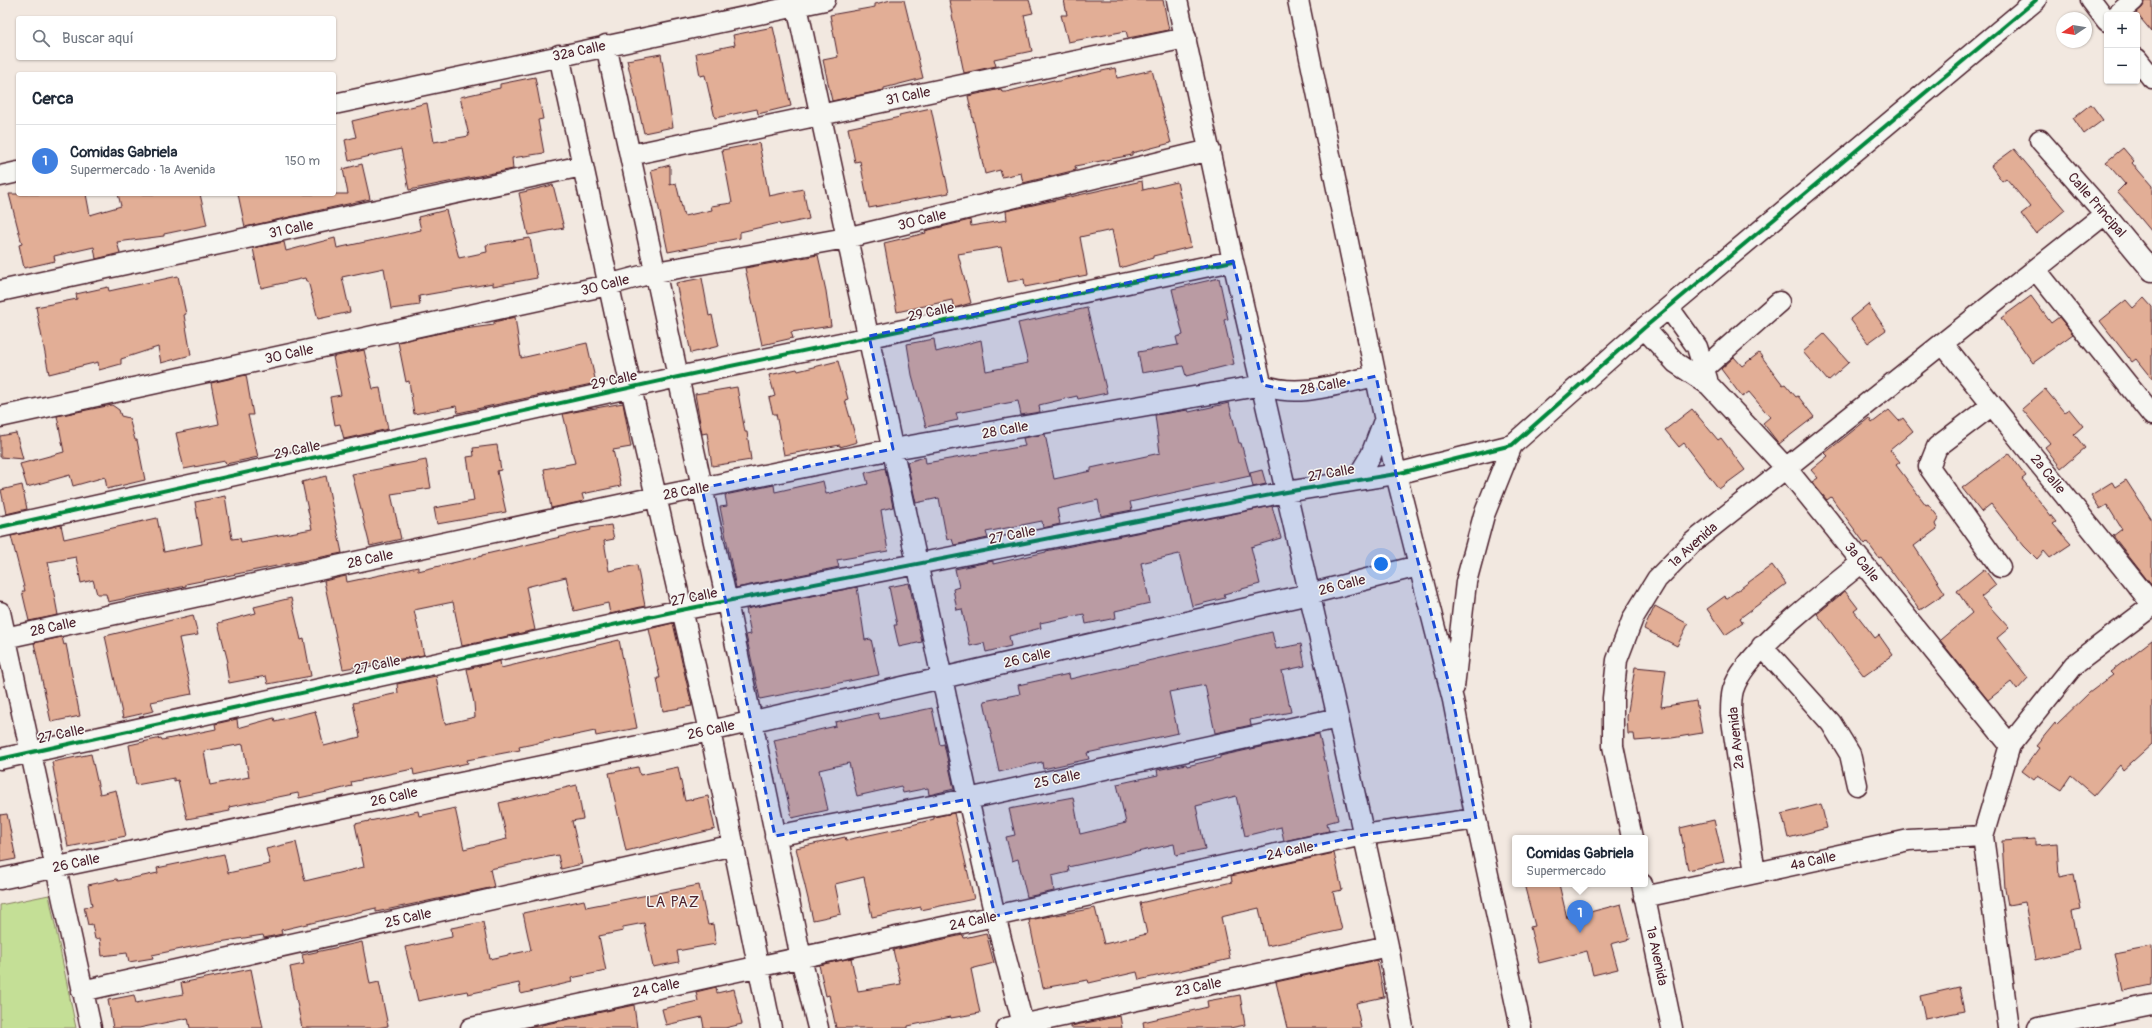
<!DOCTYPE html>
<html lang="es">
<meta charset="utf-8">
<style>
body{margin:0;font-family:Pangolin,sans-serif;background:#f6f6f7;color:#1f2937}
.controls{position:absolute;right:12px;top:12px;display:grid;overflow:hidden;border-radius:4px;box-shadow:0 1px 3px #0004}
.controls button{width:36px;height:36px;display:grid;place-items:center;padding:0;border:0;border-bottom:1px solid #e0e1e3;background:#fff;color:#1f2937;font:20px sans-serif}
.compass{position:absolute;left:2056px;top:12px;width:36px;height:36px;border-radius:50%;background:#fff;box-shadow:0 1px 3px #0004;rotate:258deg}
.you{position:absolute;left:1381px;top:564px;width:14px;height:14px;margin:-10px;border:3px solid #fff;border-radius:50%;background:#1a73e8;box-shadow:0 0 0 6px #1a73e833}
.badge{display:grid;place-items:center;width:26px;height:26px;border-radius:50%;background:#2563eb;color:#fff;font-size:13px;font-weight:700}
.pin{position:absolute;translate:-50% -33px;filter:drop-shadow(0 1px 2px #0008)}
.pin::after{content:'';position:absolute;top:21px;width:14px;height:12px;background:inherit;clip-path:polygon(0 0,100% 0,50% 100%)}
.popup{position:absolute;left:1512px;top:835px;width:136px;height:52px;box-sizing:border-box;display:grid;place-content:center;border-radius:4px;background:#fff;filter:drop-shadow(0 1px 3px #0005);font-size:13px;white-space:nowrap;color:#747a83}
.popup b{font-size:15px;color:#1f2937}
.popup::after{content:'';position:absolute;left:50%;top:100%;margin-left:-8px;border:8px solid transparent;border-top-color:#fff}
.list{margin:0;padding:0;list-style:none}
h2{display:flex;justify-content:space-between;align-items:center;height:52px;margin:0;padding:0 16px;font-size:17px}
h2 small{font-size:13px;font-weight:400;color:#747a83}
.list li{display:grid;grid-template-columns:26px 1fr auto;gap:12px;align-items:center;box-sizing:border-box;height:72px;padding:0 16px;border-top:1px solid #e0e1e3}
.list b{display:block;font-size:15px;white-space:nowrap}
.list p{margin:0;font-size:13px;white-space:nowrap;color:#747a83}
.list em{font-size:13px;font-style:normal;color:#747a83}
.icon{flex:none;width:22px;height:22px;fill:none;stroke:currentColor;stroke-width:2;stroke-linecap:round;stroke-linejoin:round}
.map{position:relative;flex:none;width:2152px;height:1028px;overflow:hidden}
.search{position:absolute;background:#fff;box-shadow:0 1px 3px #0004;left:16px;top:16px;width:320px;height:44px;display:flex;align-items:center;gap:10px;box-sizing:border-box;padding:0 14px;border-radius:4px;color:#747a83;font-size:15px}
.panel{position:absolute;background:#fff;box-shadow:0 1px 3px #0004;left:16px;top:72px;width:320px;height:124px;border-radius:4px}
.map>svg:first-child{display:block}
.green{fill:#c4df96;stroke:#877f60}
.building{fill:#e2ae96;stroke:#4a1f2b;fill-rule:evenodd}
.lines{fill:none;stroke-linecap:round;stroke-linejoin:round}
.minor-casing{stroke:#4a1f2b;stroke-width:23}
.minor{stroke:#f6f6f2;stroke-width:20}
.cycleway-casing{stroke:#f6f6f2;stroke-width:6}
.cycleway{stroke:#00873e;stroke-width:4}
.marked{fill:#1d4ed8;fill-opacity:0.2;stroke:#1d4ed8;stroke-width:3;stroke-dasharray:8 5;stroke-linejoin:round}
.labels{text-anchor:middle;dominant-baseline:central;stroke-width:3;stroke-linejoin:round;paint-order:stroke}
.street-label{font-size:14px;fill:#4a1f2b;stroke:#f6f6f2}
.neighbourhood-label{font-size:15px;letter-spacing:1px;fill:#4a1f2b;stroke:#f6f6f2}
</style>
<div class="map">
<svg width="2152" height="1028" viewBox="0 0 2152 1028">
<rect width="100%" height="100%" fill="#f2e8e0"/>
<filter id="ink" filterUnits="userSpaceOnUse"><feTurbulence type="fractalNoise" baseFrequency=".025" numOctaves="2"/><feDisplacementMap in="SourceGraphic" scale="8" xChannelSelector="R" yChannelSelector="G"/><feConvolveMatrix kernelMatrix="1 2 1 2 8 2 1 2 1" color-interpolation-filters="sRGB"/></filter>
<g filter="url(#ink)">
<!-- green -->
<path class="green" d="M49 895 76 1028H0V905Z"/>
<!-- building -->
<path class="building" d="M891 0H904L923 78 884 88V90L832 101 823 60 838 57 830 15 875 7V4Z
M949 0H1029L1033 13 1024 15 1032 51 994 59 996 66 964 73Z
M1064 0H1163L1169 30 1128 38 1126 31 1068 42 1061 15H1067Z
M2145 0H2152V32L2136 13 2142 8Z
M773 27 791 106 758 114 757 109 715 118 705 75 700 76 696 53 735 45 733 35Z
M661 54 673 127 644 133 627 60Z
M1115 68 1117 78 1152 70 1171 143 1132 153V155L1075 166 1076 170 1023 183 1021 173 1002 177 1000 170 985 174 968 96 1001 89 1002 92H1006L1054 80 1055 82Z
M535 77 543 119 538 120 544 153 512 158 513 169 409 190 401 149 349 161 345 140 356 137 352 121 427 103 434 142 469 136 460 97 500 88V84Z
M2091 104 2103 120 2084 134 2073 118Z
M931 108 949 193 869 208 860 161 855 162 848 128 900 117 899 115Z
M759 143 769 196 803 189 809 219 780 225 779 223 740 232V238L668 252 651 170 670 165V185L676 183 684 216 712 210 711 206 732 203 722 150Z
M2123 148 2134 161 2132 163 2152 186V232L2132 208 2117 192 2125 184 2106 162Z
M2014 149 2065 210 2036 234 2021 214 2030 207 2006 178 2002 181 1991 166Z
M362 164 370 199 245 227 238 194H348L343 169Z
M1142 181 1143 190 1177 182 1191 247 1153 256V258L1120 268 1112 230 1080 237 1087 275 1025 287 1024 279 1008 282 1001 247 958 254 971 303 954 308 952 300 897 312 884 243 926 233 925 231 970 220 971 226 1007 220 1006 211Z
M553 185 564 228 528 235 519 193Z
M9 194H86L90 215 121 206 118 194H200L207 225 164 234V236L117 242 120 253 96 259 94 247 54 256 55 261 24 268 19 245 22 244Z
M446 210 459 258 487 252 486 245 530 238 537 278 493 286V283L419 296 420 305 391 309 384 268 342 277 350 312 318 319 308 281H306L305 278 261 288 253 248 284 242 286 251 335 238 337 248 421 230 418 217Z
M818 255 826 291 831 326 791 332 793 338 762 345 745 268Z
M178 276 186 314 184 315 191 355 161 363 158 347 121 359V364L99 370 98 362 49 374 36 307 77 299 76 294 108 287 109 291Z
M702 278 709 316 712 315 719 346 691 353 676 283Z
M1219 278 1228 319 1224 320 1234 364 1186 376 1183 366 1142 373 1138 352 1178 345 1176 337 1183 335 1172 289Z
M2031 296 2051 323 2059 317 2073 334 2033 363 2001 318Z
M2144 298 2152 307V379L2136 359 2132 362 2100 321 2126 300 2133 308Z
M1868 304 1886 330 1868 343 1850 319Z
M1087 308 1107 393 1078 399 1077 396 1039 405 1040 412 1021 415 1018 401 956 413 958 420 926 427 912 375 907 344 934 339 936 352 981 340 986 371 1028 363 1018 323Z
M515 317 521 358 587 343 596 383 458 413 456 406 414 414 409 381 406 382 398 342 450 331 494 325V322Z
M1824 334 1849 362 1828 381 1803 352Z
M364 350 373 389 380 388 388 429 344 439 340 424 335 425 330 397 341 395 333 357Z
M1759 353 1783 385 1785 384 1796 397 1798 396 1814 417 1779 444 1763 423 1770 417 1749 392 1742 397 1721 369 1734 357 1742 366Z
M838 361 848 399 845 400 857 442 840 447V445L784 455 776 414H773L769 398 775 396 769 375 797 369 798 371Z
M246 375 253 415H248L258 457 226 464 225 461 184 469 176 433 219 424 211 383Z
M737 387 745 432H747L751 460 712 466 707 433 702 434 695 394Z
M2045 389 2064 412 2069 409 2083 426 2074 434 2085 448 2061 468 2045 447 2050 443 2022 409Z
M623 403 631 447 613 450 621 486 582 494 584 501 551 508 544 469 575 463 563 414Z
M1229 403 1239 443H1241L1250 476 1130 502 1132 510 1101 516 1098 500 1057 509 1060 524 1043 528 1042 521 986 532 988 538 954 545 952 539 947 540 939 498 916 503 907 462 925 457 926 463 1025 446 1023 438 1045 434 1054 479 1091 471V468L1160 453 1155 415 1188 410 1189 412Z
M112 405 119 410 121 416 129 418 135 440H137L145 480 107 489 105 477 73 486 70 475 27 487 20 464 64 452 57 416Z
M1692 409 1718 440 1721 438 1745 470 1719 489 1684 443 1679 447 1665 430Z
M1889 410 1899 421 1903 418 1913 431 1890 450 1900 462 1896 465 1926 505 1928 504 1939 518 1935 524 1937 529 1914 546 1945 593 1920 610 1881 557 1879 558 1867 542 1865 544 1831 497 1827 500 1812 482 1818 478 1811 470 1828 456 1825 453 1869 418 1872 423Z
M16 433 23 459 0 457V436Z
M497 445 501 470 497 471 506 512 437 524 434 508 474 501 467 457 474 456 473 448Z
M2009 453 2026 476 2022 479 2056 522 2053 524 2071 544 2050 558 2044 551 2037 559 2024 546 1991 504 1981 512 1962 488Z
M426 460 431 488 391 494 401 539 370 546 352 474Z
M885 468 893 507 881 510 888 551 837 560 839 567 736 588 720 507 727 506 725 495 774 485 775 492 823 481 826 494 868 484 865 473Z
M1262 470 1266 484 1253 487 1250 473Z
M326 476 342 553 186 584V586L108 602 106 594H97L93 580 81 583 76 557 48 562 58 615 29 621 22 591H25L11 536 61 525 64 539 157 518 164 552 202 544 195 502 225 496 232 539 240 538 241 542 312 529 302 482Z
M2126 480 2152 520V586L2113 536 2122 529 2107 505 2100 509 2091 495 2112 482 2115 487Z
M22 485 27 509 6 514 1 490Z
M1272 506 1281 538 1251 547 1260 584 1224 594 1225 598 1192 606 1179 554 1141 563 1150 603 1115 611 1116 618 1086 624 1084 614 1040 623 1041 628 1009 636 1011 646 986 652 984 643 970 646 962 609 957 610 953 589 959 587 955 569 993 561V564L1046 552V551Z
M611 525 614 539 604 541 609 571 637 565 645 606 610 614 608 603 574 611 566 577 526 587 535 630 462 646 453 602 414 610 424 655 343 669 324 581 346 576 347 582 418 567V571L482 556V555L591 530 590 528Z
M1772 565 1786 584 1740 618 1743 623 1725 635 1707 609 1725 596 1726 599Z
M1984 569 1996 585 1981 597 2009 628 1997 638 2028 678 2017 690 2011 682 1988 700 1940 640 1972 613 1957 591Z
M909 583 922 642 899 647 894 625H897L889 587Z
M857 587 865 640 871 639 879 675 760 699 746 635 751 634 746 609Z
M1845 591 1858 608 1854 611 1875 638 1879 635 1893 655 1864 676 1817 614Z
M291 598 301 640 304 639 311 676 268 684 266 676 229 683 226 663 228 662 218 623 256 613 254 607Z
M1655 606 1688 624 1677 646 1644 629Z
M193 615 198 635 179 638 192 694 151 702 154 711 123 718 105 636Z
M673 623 692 706 663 711 657 678H660L649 629Z
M1272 632 1276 649 1301 644 1305 666 1282 671 1291 712 1250 720 1251 725 1215 733 1205 685 1169 692 1178 733 1087 753 1089 759 1043 769 1042 762 999 772 984 701 1020 694 1018 685 1069 674 1070 679Z
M62 637 64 645 66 644 80 716 51 722 34 643Z
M619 640 637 728 596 736 595 731 519 747 520 750 467 760 468 763 414 775 413 769 351 782 352 786 327 792 299 798 298 793 229 807 230 811 187 819 178 780 174 781V778L136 785 129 745 161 738 162 740 216 729 215 724 237 719 238 728 274 718 275 721 315 711 324 746 360 737 353 703 398 693 397 684 436 676 445 724 475 717 474 703 467 669 500 661 501 668ZM243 744 249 777 210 785 204 751Z
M2152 640V744L2123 770 2120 765 2094 795 2071 775 2061 790 2038 775 2034 780 2022 771 2039 748 2036 746 2055 723 2056 725 2089 693 2113 675 2110 672Z
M1635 667 1666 670 1661 707 1696 701 1702 733 1672 738 1635 741 1634 734H1628L1627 717Z
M932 708 940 745 944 744 954 789 929 795 928 788 903 793 901 786 857 796 849 763 819 770 828 810 792 818 774 740 836 726 835 722 878 713 880 719Z
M1319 734 1338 820 1327 823 1329 831 1284 841 1281 827 1245 836 1236 796 1196 806 1205 849 1176 855 1174 844 1068 867 1069 872 1052 876 1054 891 1027 897 1018 859 1012 861 1006 837 1015 835 1009 809 1073 797 1080 834 1126 823 1117 784 1158 775 1157 770 1186 764 1187 766 1220 758V756Z
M91 754 100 794 116 790 126 836 68 847 52 762Z
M638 767 640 775 678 767 685 801 708 796 715 829 626 851 609 773Z
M577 785 583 819 572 821 582 864 561 869 558 855 490 869 494 887 376 912V908L281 930 282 934 264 938 263 935 201 945 152 955 153 958 129 962 127 953 102 956 100 938 95 939 92 924 88 925 84 907 92 906 88 885 117 879 118 881 158 873 157 868 224 854 228 873 270 864 266 849 296 842 305 881 364 867 355 824 418 811 419 816 455 808 464 849 507 839 499 803Z
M1821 804 1827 828 1788 838 1782 814Z
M954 813 974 899 921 910V907L872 917 864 877 835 884 841 914 813 920 796 848 845 837 846 840 897 829 934 819V817Z
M7 814 16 859 0 862V815Z
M1714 820 1724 862 1688 870 1680 828Z
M2035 839V845L2057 843 2059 877 2074 874 2081 910 2071 912 2079 950 2035 960 2025 902 2008 905 2005 889 2002 841Z
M1334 853 1342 890 1333 892 1342 930 1267 946 1259 908 1221 917 1230 959 1139 980 1137 972 1089 983 1088 980 1043 988 1029 920 1095 908 1104 944 1147 934 1140 903 1232 882 1231 876Z
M1524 884H1559L1567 918 1621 904 1630 939 1611 944 1618 969 1593 975 1587 951 1539 963 1530 927 1535 926Z
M699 885 708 925 713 924 716 944 677 951 679 962 653 967 644 923 623 927V931L599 936 606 971 571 978 572 982 521 994 519 983 468 994 467 991 418 1001 405 947 452 937 451 928 483 922 490 959 531 950 523 913 584 900 586 907Z
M986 933 994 963 971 969 980 1013 951 1018V1017L908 1026V1028H836L829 995 826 996 819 965 851 958 858 991 901 984 893 950 963 935 964 938Z
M362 942 370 984 379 982 388 1026 377 1028H302L290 967 304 964 302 955Z
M2152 946V985L2123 991 2115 953Z
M1377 960 1384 997 1356 1003 1361 1028H1287L1276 982Z
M251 969 263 1028H190L188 1018 139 1028H113L108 1000 134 995 136 1003 183 994 181 983Z
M716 987 717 993 734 989 742 1024 725 1028H704L702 1017 666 1025 662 1009 698 1001 696 992Z
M1959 987 1964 1011 1925 1019 1920 996Z
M1240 995 1245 1025 1230 1028H1144L1143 1022 1208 1007 1207 1001Z
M634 1005 637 1028H528Z
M1120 1016 1122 1028H1071V1026Z"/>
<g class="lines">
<defs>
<path id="minor" d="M1177 0 1233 261 1338 718 1388 946 1403 1028
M1298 0 1396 474 1453 700 1476 819 1521 1028
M2091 0 2107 21
M797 6 968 799 995 916 1024 1028
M2117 15 2134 0
M606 45 727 602 801 958 818 1028
M559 55 631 388 710 731 771 1028
M2137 59 2152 78
M334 104 825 0
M2040 140 2105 214 2152 271
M630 155 1186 38
M0 176 18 172
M2036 270 2152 415
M0 291 582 166
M1669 308 1697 347 1707 379
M1644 328 1676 363 1709 385 1786 468 2010 745
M1943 344 2152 604
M1703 369 1779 302
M1992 405 1937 447 1929 467 2000 567
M0 417 608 285 656 272 846 238 1210 150
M1356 480 1371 455 1385 418
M0 527 678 377 1233 261
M0 612 91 1028
M0 639 656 497 893 449 1263 385C1300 399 1339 383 1376 376
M1762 646 1831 723 1850 754 1857 785
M1454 687 1466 582 1484 515 1512 445
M0 759 681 610 1286 492 1396 474 1512 445 1644 328 2036 0
M775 836 968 799 1338 718
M1632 838 1613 746V698L1617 660 1633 618 1657 579 1693 542 2105 214
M1755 873 1731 714C1731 707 1731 697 1733 690 1745 650 1829 590 1862 562
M0 879 710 731 1309 594 1418 566
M1642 884 1672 1028
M1644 897 1909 840 1983 836
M82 991 734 845
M471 1028 995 916 1363 835 1476 819
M1007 1028 1388 946
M2009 1028 1983 836 2010 745 2074 665 2152 606
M2038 1028 2152 1005"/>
</defs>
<!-- minor casing -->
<use href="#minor" class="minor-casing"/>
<!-- minor -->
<use href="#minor" class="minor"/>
<defs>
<path id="cycleway" d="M0 527 678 377 1233 261
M0 759 681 610 1286 492 1396 474 1512 445 1644 328 2036 0"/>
</defs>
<!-- cycleway casing -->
<use href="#cycleway" class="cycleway-casing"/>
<!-- cycleway -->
<use href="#cycleway" class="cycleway"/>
</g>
</g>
<!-- marked area -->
<path class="marked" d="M1233 261 1263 385 1292 391 1325 388 1376 376 1396 474 1453 700 1476 819 1363 835 995 916 968 799 775 836 702 488 893 449 869 336Z"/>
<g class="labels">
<!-- street labels -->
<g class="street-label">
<text transform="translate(579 51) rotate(-12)">32ª Calle</text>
<text transform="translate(908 96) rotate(-12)">31 Calle</text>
<text transform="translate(2097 205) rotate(49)">Calle Principal</text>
<text transform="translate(922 220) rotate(-14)">30 Calle</text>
<text transform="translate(291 229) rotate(-12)">31 Calle</text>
<text transform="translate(605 285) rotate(-14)">30 Calle</text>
<text transform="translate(931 312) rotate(-12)">29 Calle</text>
<text transform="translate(289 354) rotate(-12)">30 Calle</text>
<text transform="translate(614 380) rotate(-12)">29 Calle</text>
<text transform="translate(1323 386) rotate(-10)">28 Calle</text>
<text transform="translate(1005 430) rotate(-10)">28 Calle</text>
<text transform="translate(297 450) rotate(-12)">29 Calle</text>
<text transform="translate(1331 473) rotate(-10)">27 Calle</text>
<text transform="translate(2048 474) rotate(51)">2a Calle</text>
<text transform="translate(686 491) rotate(-11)">28 Calle</text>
<text transform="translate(1012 535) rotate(-11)">27 Calle</text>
<text transform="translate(1693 545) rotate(-42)">1a Avenida</text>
<text transform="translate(370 559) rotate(-12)">28 Calle</text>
<text transform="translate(1862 562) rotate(51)">3a Calle</text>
<text transform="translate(1342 585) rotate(-14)">26 Calle</text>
<text transform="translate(694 597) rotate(-11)">27 Calle</text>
<text transform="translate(53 627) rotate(-12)">28 Calle</text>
<text transform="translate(1027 658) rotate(-13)">26 Calle</text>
<text transform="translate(377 665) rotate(-12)">27 Calle</text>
<text transform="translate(711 730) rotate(-12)">26 Calle</text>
<text transform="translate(61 734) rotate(-12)">27 Calle</text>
<text transform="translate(1736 738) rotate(-96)">2a Avenida</text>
<text transform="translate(1057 779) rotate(-12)">25 Calle</text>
<text transform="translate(394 797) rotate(-12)">26 Calle</text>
<text transform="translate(1290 851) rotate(-12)">24 Calle</text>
<text transform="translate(1813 861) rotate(-12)">4a Calle</text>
<text transform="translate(76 863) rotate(-12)">26 Calle</text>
<text transform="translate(408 918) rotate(-13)">25 Calle</text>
<text transform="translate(973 921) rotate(-12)">24 Calle</text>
<text transform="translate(1657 956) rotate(78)">1a Avenida</text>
<text transform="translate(1198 987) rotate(-12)">23 Calle</text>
<text transform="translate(656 988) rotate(-12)">24 Calle</text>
</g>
<!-- neighbourhood labels -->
<g class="neighbourhood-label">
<text x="673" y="902">LA PAZ</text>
</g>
</g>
</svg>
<div class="controls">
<button>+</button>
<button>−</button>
</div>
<svg class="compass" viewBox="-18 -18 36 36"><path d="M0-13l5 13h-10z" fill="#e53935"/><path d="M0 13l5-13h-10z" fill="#747a83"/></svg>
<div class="you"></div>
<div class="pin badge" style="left:1580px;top:933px;background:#3f7fe0">1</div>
<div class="popup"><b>Comidas Gabriela</b>Supermercado</div>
<div class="search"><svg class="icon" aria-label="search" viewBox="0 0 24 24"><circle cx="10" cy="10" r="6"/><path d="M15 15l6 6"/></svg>Buscar aquí</div>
<section class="panel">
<h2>Cerca<small></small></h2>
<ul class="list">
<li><span class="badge" style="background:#3f7fe0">1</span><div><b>Comidas Gabriela</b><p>Supermercado · 1a Avenida</p></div><em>150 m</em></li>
</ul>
</section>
</div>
